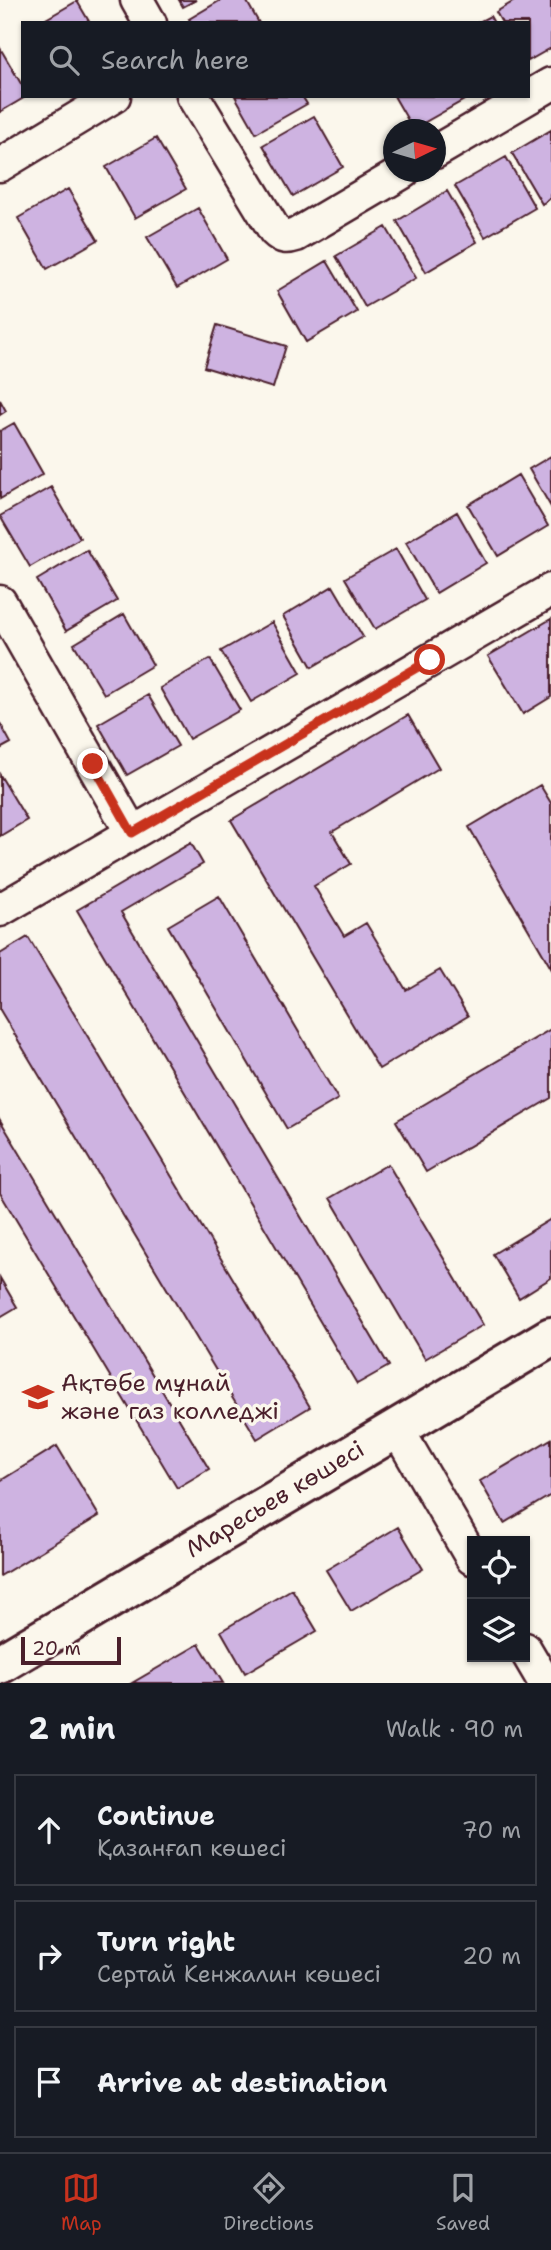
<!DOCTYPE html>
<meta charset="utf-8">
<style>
body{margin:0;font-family:"Shantell Sans",sans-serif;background:#242831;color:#f1f3f6}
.controls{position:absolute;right:21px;bottom:21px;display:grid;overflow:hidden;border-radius:0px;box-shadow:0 2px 5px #0004}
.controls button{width:63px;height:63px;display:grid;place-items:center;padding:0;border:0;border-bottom:2px solid #363941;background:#171b24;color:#f1f3f6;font:35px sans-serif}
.compass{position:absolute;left:383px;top:119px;width:63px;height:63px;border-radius:50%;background:#171b24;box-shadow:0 2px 5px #0004;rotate:85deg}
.scale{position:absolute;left:21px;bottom:18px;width:100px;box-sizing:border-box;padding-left:7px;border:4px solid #4a1f2b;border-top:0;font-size:19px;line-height:24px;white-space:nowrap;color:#4a1f2b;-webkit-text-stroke:5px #fbf7ec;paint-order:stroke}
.stop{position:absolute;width:21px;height:21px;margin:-16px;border:5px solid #c8321e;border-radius:50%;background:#fff}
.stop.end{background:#c8321e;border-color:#fff;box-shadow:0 2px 7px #0008}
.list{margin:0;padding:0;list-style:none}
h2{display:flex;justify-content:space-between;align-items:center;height:91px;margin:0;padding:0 28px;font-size:30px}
h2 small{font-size:23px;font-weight:400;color:#9ea1a6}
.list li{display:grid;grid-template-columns:46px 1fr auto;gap:21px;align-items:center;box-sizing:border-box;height:112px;margin:0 14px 14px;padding:0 14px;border:2px solid #363941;border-radius:0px}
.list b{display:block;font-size:26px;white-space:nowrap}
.list p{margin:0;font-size:23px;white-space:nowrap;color:#9ea1a6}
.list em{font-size:23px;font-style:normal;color:#9ea1a6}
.icon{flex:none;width:38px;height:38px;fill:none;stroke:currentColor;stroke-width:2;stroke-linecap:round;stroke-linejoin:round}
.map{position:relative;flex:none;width:551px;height:1683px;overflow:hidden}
.search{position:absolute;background:#171b24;box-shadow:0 2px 5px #0004;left:21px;right:21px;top:21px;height:77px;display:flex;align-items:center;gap:18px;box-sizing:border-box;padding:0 24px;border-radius:0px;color:#9ea1a6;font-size:26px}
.sheet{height:469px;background:#171b24}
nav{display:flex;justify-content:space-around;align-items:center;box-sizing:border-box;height:98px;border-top:2px solid #363941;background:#171b24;font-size:19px;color:#9ea1a6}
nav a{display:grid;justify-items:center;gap:4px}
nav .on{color:#c8321e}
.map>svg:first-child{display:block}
.building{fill:#ceb3e1;stroke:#4a1f2b;stroke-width:2}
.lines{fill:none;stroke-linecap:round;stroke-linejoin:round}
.minor-casing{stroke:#4a1f2b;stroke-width:37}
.secondary-casing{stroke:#4a1f2b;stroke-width:44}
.minor{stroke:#fbf7ec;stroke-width:32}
.secondary{stroke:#fbf7ec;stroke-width:38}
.route{stroke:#c8321e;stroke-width:9}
.labels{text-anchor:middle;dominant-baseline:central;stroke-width:7;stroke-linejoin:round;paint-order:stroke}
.poi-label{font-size:24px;fill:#4a1f2b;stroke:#fbf7ec;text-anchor:start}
.street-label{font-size:24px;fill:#4a1f2b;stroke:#fbf7ec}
</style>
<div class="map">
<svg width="551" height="1683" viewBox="0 0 551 1683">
<rect width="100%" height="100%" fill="#fbf7ec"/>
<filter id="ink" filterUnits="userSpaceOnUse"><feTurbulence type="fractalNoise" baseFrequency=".0143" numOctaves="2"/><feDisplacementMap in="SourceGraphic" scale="14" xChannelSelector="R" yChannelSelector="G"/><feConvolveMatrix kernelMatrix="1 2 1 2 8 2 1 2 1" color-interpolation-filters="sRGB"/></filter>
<g filter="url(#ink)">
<!-- building -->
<path class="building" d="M179 0H196L183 7Z
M221 0H246L259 23H192L189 19Z
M516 0H551V48L528 61V23H502L496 12Z
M77 1 90 23H39Z
M490 16 494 23H477Z
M0 48 23 87V96H27L0 112Z
M235 96H302L307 104 256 133Z
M394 96H462L464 100 413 129Z
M314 116 343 167 293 196 263 145Z
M551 130V198L542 204 512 153Z
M156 138 186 189 135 218 106 167Z
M506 157 535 208 485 237 455 186Z
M68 189 98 240 47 269 18 218Z
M447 191 477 242 426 272 397 221Z
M198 208 227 259 177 288 147 237Z
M386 227 416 278 365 307 336 256Z
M327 261 357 312 306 342 277 291Z
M217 325 286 346 273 388 204 367Z
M0 400 6 411 0 415Z
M14 423 43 474 0 499V431Z
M551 456V507L529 469Z
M518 475 548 526 498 556 468 505Z
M51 487 80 538 30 567 0 516Z
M457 512 486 563 436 593 406 542Z
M396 549 425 600 375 629 345 578Z
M87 550 117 601 66 631 37 580Z
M333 586 363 637 312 667 283 616Z
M124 614 153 665 104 694 74 644Z
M551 619V697L523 714 488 656Z
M272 622 301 673 251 702 221 651Z
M210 659 240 710 189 739 160 688Z
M148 695 178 746 127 775 98 724Z
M408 715 439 768 332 832 351 864 314 886 344 936 366 923 406 990 440 970 468 1016 379 1069 231 820Z
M0 723 11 743 0 749Z
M0 775 27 820 0 836Z
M540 785 551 803V968L469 827Z
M191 843 203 864 121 912 389 1366 357 1384 77 910Z
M219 896 338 1099 287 1129 168 926Z
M28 937 310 1407 257 1439 0 1010V954Z
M551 1029V1098L426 1172 396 1121Z
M0 1120 209 1469 177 1488 0 1193Z
M388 1164 483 1325 425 1359 330 1198Z
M551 1219V1278L519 1298 493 1254Z
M0 1278 17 1307 0 1317Z
M551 1439V1495L504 1523 480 1481Z
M57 1446 99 1516 0 1576V1481Z
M398 1527 423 1569 351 1611 326 1570Z
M292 1589 317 1631 245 1673 221 1631Z
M199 1644 223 1683H132Z"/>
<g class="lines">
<defs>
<path id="minor" d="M137 0 150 23
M193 96 275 231C282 238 287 238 296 235L403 172
M435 152 551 84
M0 165 114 96
M0 602 132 833
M0 910 551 590
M396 1427 472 1558
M525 1649 545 1683"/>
<path id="secondary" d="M0 1664 551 1337"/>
</defs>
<!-- minor casing -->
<use href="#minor" class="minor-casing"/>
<!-- secondary casing -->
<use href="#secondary" class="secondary-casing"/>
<!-- minor -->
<use href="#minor" class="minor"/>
<!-- secondary -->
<use href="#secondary" class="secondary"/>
</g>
</g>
<g class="lines" filter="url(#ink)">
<!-- route -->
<path class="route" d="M93 764 132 833 430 660"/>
</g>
<!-- icons -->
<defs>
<symbol id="university-bare" viewBox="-9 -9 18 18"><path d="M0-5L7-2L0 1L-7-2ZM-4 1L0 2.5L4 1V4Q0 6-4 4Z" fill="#c8321e" stroke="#fbf7ec" stroke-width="2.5" paint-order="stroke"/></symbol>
</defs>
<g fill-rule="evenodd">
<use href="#university-bare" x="16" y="1375" width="44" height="44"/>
</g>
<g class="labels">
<!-- poi labels -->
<g class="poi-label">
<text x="61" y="1383">Ақтөбе мұнай<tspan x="61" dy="28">және газ колледжі</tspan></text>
</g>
<!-- street labels -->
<g class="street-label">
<text transform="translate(275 1499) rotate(-31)">Маресьев көшесі</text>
</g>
</g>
</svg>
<div class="controls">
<button><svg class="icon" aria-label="locate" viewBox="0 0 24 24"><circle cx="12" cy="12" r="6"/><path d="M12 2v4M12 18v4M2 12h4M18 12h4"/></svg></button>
<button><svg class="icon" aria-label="layers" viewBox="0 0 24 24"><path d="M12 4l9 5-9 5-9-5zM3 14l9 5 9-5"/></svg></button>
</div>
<svg class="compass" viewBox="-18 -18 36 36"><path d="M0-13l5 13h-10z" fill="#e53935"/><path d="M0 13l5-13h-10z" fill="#9ea1a6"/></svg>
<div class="scale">20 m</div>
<div class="stop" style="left:430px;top:660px"></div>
<div class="stop end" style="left:93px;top:764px"></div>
<div class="search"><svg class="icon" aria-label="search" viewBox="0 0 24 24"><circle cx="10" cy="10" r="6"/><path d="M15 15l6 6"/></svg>Search here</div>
</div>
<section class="sheet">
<h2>2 min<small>Walk · 90 m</small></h2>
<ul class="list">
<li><svg class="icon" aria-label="ahead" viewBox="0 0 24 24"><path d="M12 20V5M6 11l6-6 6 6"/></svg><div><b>Continue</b><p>Қазанғап көшесі</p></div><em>70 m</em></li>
<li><svg class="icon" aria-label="right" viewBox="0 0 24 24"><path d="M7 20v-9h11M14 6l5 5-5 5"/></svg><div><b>Turn right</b><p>Сертай Кенжалин көшесі</p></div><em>20 m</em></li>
<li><svg class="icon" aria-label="arrive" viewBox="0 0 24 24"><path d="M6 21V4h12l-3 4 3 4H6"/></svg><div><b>Arrive at destination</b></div></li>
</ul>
</section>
<nav>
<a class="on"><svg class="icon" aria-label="map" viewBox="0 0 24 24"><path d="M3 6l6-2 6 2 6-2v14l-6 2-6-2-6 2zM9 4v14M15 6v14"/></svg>Map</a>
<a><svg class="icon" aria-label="directions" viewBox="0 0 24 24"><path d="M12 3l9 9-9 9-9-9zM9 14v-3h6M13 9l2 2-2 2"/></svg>Directions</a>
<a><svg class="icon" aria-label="saved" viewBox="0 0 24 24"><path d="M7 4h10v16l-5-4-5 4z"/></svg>Saved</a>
</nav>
